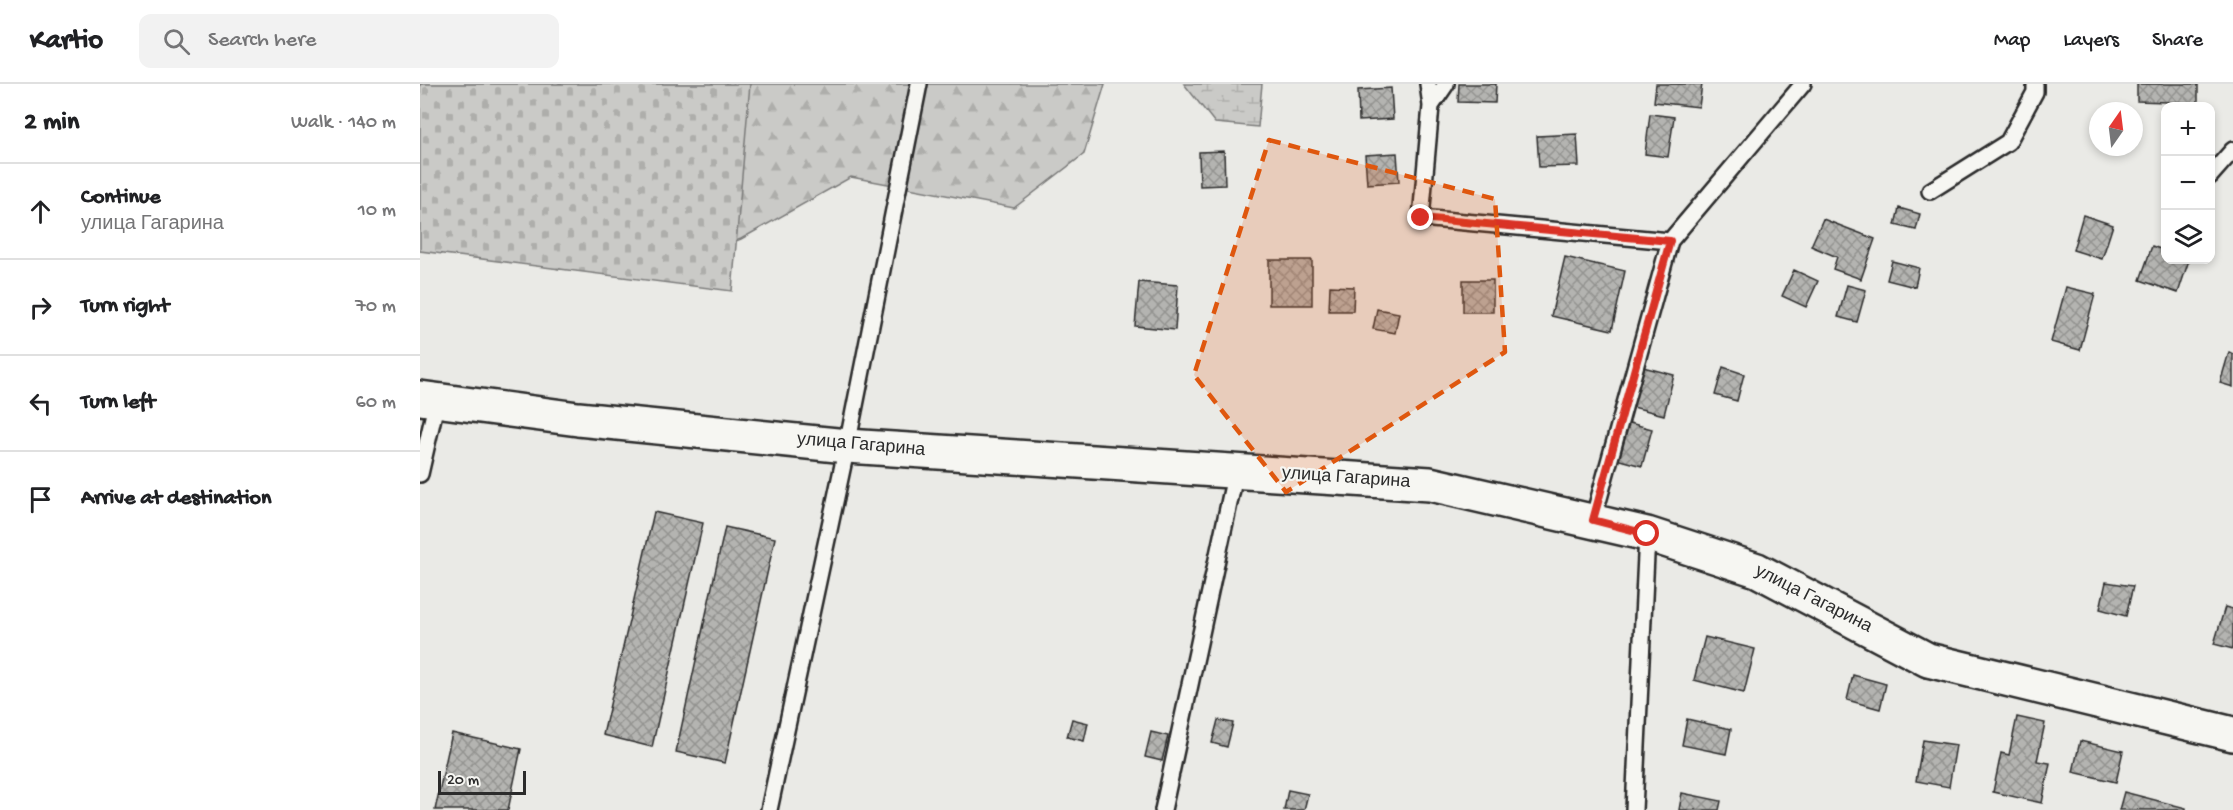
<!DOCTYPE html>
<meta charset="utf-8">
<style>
body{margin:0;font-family:"Gochi Hand",sans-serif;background:#f2f2f2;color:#202124}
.controls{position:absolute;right:18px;top:18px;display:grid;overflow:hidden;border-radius:12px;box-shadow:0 3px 9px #0003}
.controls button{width:54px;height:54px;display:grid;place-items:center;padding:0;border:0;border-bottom:2px solid #e0e0e0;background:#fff;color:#202124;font:30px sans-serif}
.compass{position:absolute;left:1669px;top:18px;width:54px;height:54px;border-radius:50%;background:#fff;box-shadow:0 3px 9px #0003;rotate:14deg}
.scale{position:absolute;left:18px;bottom:15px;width:88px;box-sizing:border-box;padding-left:6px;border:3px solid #2b2b2b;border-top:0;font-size:16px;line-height:21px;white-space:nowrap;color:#2b2b2b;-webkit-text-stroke:4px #f6f6f2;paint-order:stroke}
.stop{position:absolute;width:18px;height:18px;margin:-14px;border:4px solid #d93025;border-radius:50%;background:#fff}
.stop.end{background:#d93025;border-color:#fff;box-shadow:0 2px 6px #0008}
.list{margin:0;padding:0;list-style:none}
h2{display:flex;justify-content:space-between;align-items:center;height:78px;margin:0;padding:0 24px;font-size:26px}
h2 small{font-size:20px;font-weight:400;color:#757577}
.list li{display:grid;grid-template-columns:39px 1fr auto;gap:18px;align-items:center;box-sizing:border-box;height:96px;padding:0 24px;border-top:2px solid #e0e0e0}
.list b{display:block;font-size:22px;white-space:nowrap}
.list p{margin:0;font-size:20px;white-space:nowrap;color:#757577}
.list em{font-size:20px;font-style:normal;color:#757577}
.icon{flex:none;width:33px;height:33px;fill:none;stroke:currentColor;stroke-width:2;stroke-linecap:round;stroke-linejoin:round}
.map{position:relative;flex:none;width:1813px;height:726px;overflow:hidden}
header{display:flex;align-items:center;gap:36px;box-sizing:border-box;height:84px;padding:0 30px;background:#fff;border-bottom:2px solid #e0e0e0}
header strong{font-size:28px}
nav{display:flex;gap:33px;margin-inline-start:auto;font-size:21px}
.search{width:420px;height:54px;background:#f2f2f2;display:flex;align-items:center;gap:15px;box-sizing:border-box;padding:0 21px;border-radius:12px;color:#757577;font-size:22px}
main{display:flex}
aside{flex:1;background:#fff}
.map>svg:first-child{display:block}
.forest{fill:url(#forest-firs);stroke:#7a7a79;stroke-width:1.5}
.wetland{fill:url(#wetland-marsh);stroke:#7a7a79;stroke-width:1.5}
.cemetery{fill:url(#cemetery-stones);stroke:#7a7a79;stroke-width:1.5}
.building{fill:url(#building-cross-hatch);stroke:#2b2b2b;stroke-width:1.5}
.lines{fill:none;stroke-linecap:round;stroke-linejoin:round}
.lane-casing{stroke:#2b2b2b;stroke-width:20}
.secondary-casing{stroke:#2b2b2b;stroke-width:38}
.lane{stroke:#f6f6f2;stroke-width:15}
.secondary{stroke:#f6f6f2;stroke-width:33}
.route{stroke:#d93025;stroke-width:8}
.marked{fill:#df570e;fill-opacity:0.2;stroke:#df570e;stroke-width:4.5;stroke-dasharray:12 8;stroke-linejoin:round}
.labels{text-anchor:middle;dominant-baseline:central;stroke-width:4.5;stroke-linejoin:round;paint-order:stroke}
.street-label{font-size:18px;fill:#2b2b2b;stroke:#f6f6f2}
</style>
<header>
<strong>Kartio</strong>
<div class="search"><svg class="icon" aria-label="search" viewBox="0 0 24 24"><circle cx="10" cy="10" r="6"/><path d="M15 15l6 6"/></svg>Search here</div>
<nav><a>Map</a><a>Layers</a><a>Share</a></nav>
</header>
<main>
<aside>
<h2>2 min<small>Walk · 140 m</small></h2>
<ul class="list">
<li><svg class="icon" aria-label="ahead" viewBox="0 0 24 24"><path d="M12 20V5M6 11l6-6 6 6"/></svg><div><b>Continue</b><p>улица Гагарина</p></div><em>10 m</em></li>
<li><svg class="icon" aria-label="right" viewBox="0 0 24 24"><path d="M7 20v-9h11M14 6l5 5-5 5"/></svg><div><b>Turn right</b></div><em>70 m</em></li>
<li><svg class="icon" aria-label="left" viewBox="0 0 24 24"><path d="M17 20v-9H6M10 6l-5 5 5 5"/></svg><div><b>Turn left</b></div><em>60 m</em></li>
<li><svg class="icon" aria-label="arrive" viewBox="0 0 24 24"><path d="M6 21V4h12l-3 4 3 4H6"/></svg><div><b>Arrive at destination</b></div></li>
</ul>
</aside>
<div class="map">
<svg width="1813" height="726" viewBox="0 0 1813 726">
<defs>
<pattern id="forest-firs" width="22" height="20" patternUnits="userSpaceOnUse" patternTransform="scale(1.5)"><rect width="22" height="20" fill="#cacac7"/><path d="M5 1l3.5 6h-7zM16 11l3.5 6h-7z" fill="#aeaeab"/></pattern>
<pattern id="wetland-marsh" width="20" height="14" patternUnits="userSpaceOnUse" patternTransform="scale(1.5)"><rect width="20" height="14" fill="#cacac7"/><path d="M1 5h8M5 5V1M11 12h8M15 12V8" fill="none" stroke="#aeaeab"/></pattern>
<pattern id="cemetery-stones" width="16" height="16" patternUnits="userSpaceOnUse" patternTransform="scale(1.5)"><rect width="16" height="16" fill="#cacac7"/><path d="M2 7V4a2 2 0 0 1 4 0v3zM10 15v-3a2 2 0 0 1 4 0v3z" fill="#aeaeab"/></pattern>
<pattern id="building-cross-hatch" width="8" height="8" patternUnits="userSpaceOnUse" patternTransform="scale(1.5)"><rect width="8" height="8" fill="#b4b4b1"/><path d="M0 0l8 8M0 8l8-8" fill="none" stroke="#939390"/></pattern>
</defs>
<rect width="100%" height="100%" fill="#eaeae6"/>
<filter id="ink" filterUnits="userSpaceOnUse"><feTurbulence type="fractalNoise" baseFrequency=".0167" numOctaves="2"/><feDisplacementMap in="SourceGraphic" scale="12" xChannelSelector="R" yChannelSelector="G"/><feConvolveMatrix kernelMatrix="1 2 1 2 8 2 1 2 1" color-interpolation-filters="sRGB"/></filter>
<g filter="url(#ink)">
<!-- forest -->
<path class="forest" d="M0 0H685L664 70 594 124 431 93 321 155 232 189 139 185 18 155Z"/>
<!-- wetland -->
<path class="wetland" d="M764 0H842L838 43 795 39Z"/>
<!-- cemetery -->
<path class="cemetery" d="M0 0H330L312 207 0 167Z"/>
<!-- building -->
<path class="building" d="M1039 0H1076L1075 19 1038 18Z
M1236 0H1282L1279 23 1234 18Z
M1717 0H1778V19L1717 17Z
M971 4 973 35 939 37 938 6Z
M1230 30 1254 33 1248 73 1225 70Z
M1157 50 1159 82 1119 83 1117 52Z
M804 67 805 101 780 102 779 68Z
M977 69 979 98 947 100 945 71Z
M1479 124 1500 130 1496 146 1475 141Z
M1663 131 1693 141 1682 175 1653 166Z
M1403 135 1455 155 1441 195 1413 185 1417 173 1391 162Z
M1732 162 1746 167V176H1769L1758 209 1720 196Z
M1145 173 1205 187 1192 246 1131 232Z
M849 176H892V221H849Z
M1472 177 1499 184 1495 203 1467 196Z
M1374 186 1398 197 1386 223 1362 212Z
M1043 196H1073V228H1043Z
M719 198 758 201 755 246 715 242Z
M1427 201 1446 206 1437 238 1418 233Z
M910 202 934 203 933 227H909Z
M1646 203 1675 210 1660 266 1631 258Z
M957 225 979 229 975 249 953 245Z
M1809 268 1813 270V303L1800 299Z
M1223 283 1254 291 1244 331 1213 323Z
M1303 283 1324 290 1317 317 1295 311Z
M1206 338 1232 345 1222 382 1196 375Z
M234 428 283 439 232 663 183 651Z
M305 443 355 454 305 679 256 668Z
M1686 498 1713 502 1706 532 1680 525Z
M1805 523 1813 525V565L1794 560Z
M1285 553 1335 565 1324 609 1274 596Z
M1433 591 1466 600 1460 625 1427 616Z
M1597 633 1625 639 1617 677 1630 679 1622 719 1573 708 1581 669 1589 671Z
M652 635 668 639 664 657 647 653Z
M1267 635 1311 645 1306 670 1262 661Z
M798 636 813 639 807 663 792 659Z
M731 648 748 652 742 677 725 673Z
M32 649 101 665 88 726H15Z
M1503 656 1536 661 1529 703 1496 697Z
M1660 657 1703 667 1696 698 1653 688Z
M868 706 888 710 884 726H864Z
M1704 708 1766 724V726H1699Z
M1262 709 1301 717 1299 726H1259Z"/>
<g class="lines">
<defs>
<path id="lane" d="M1008 0 1011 22 1001 134 1250 157
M1011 22 1026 0
M1790 92 1813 66
M1510 107 1588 58 1615 8V0
M0 390 17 316
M1173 436 1250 157 1383 0
M349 726 427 362 499 0
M743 726 816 387
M1214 726 1227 450"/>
<path id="secondary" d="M0 314 158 335 427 362 1010 400 1227 450 1337 486 1508 576 1813 650"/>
</defs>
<!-- lane casing -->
<use href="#lane" class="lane-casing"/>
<!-- secondary casing -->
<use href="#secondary" class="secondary-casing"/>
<!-- lane -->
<use href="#lane" class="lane"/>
<!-- secondary -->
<use href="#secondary" class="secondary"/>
</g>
</g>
<g class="lines" filter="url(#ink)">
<!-- route -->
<path class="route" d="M1001 134 1250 157 1173 436 1227 450"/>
</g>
<!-- marked area -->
<path class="marked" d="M849 56 1075 115 1085 268 866 408 774 291Z"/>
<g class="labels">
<!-- street labels -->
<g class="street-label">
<text transform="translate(441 362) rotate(5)">улица Гагарина</text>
<text transform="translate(926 395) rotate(4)">улица Гагарина</text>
<text transform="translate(1393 516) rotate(27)">улица Гагарина</text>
</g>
</g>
</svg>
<div class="controls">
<button>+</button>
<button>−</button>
<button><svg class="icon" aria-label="layers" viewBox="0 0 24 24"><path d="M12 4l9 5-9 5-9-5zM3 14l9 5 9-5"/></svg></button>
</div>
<svg class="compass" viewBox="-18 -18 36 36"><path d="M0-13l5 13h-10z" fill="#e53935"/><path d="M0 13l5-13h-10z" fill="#757577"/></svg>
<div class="scale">20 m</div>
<div class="stop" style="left:1227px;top:450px"></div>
<div class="stop end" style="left:1001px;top:134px"></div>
</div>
</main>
